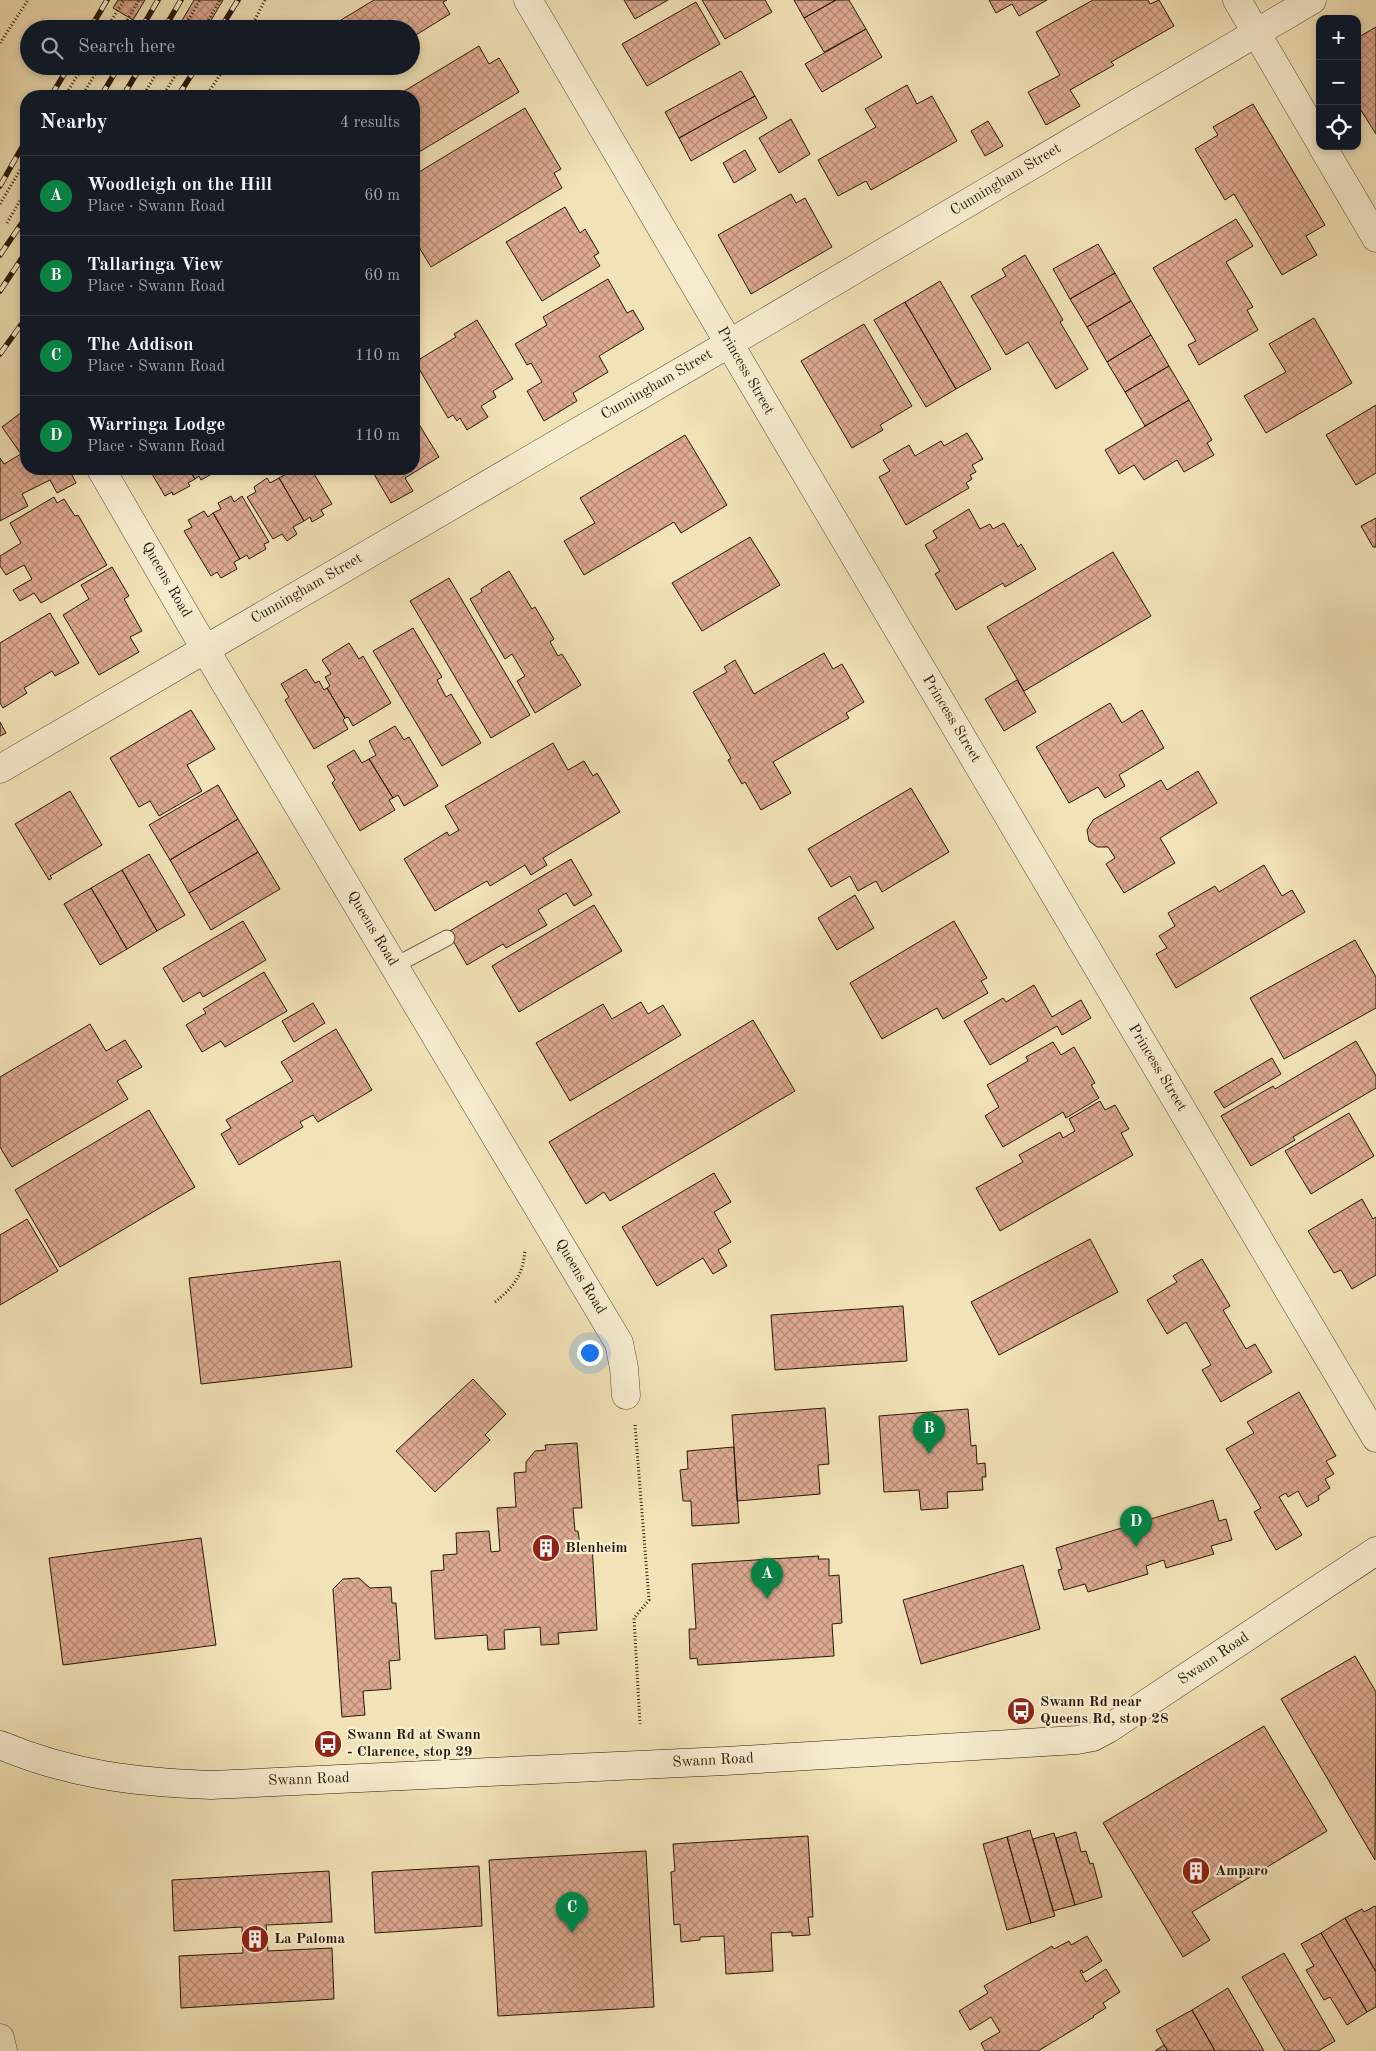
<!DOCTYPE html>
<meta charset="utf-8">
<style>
body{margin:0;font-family:"Old Standard TT",serif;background:#242831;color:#f1f3f6}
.controls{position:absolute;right:15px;top:15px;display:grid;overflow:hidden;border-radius:10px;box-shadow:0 2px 8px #0003}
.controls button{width:45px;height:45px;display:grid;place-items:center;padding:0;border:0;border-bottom:1px solid #363941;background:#171b24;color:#f1f3f6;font:25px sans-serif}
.you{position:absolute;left:589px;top:1352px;width:18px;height:18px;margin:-12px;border:4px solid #fff;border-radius:50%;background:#1a73e8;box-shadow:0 0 0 8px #1a73e833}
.badge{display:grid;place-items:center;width:32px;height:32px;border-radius:50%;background:#0b8043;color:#fff;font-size:16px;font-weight:700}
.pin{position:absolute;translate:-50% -41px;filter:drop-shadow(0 1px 2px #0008)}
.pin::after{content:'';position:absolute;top:26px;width:18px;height:15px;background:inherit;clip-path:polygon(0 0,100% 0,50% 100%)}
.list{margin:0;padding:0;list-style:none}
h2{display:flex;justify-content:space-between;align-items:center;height:65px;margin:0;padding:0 20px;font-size:21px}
h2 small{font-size:16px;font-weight:400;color:#9ea1a6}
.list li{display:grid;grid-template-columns:32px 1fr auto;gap:15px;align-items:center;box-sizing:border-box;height:80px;padding:0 20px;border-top:1px solid #363941}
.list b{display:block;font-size:19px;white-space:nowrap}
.list p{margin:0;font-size:16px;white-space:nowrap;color:#9ea1a6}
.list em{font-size:16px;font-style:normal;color:#9ea1a6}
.icon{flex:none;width:28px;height:28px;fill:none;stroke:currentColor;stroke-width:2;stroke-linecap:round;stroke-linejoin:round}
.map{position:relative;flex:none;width:1376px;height:2051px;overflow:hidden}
.search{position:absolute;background:#171b24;box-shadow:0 2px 8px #0003;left:20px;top:20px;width:400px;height:55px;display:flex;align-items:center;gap:12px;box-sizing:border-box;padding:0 18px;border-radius:28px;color:#9ea1a6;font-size:19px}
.panel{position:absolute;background:#171b24;box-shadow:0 2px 8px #0003;left:20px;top:90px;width:400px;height:385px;border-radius:20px}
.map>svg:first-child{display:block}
.building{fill:url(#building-cross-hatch);stroke:#271a0a}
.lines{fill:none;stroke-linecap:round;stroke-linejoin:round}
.service-casing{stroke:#5a4c35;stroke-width:17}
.minor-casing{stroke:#5a4c35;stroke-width:29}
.secondary-casing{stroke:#271a0a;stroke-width:29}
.path{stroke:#271a0a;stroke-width:3;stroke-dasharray:1 2.5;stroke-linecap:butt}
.service{stroke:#f7ecd0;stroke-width:15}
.minor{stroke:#f7ecd0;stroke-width:28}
.secondary{stroke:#f7ecd0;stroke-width:28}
.rail-casing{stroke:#271a0a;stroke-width:5.5}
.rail{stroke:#f7ecd0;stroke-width:4;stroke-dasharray:11;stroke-linecap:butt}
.labels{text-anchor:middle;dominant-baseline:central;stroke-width:4.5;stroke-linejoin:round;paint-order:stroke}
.street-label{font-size:15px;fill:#271a0a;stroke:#f7ecd0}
.poi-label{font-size:15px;font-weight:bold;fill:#271a0a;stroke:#f7ecd0;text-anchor:start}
</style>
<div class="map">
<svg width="1376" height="2051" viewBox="0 0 1376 2051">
<defs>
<pattern id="building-cross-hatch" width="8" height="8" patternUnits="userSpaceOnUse" patternTransform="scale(1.25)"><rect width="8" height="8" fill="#dda992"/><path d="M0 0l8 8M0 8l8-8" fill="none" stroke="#b38975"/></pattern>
</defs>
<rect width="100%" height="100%" fill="#f2e2b7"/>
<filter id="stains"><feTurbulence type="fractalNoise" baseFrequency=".004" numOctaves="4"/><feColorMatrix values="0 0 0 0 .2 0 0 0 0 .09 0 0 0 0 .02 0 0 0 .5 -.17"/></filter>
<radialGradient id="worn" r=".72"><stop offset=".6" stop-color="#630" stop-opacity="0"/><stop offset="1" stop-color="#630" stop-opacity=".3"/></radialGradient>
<!-- building -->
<path class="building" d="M118 0H145L133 20 113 8Z
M194 0H223L206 29H177Z
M374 0H447L443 2 450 14 411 38V29H346L341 20Z
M624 0H668L635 19Z
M702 0H765L772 12 725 39Z
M794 0H836L804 18Z
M836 0H849L866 29 824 52 804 18Z
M989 0H1047L1019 16 1012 4 996 13Z
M1093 0H1148L1150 4 1159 0 1174 26 1111 62 1114 65 1070 90 1080 106 1046 125 1028 92 1060 75 1036 32Z
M696 2 720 44 647 86 622 44Z
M1376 27V134L1357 104V38Z
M866 29 882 57 822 92 805 64Z
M479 46 489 64 499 58 519 92 414 155V96H396Z
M741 71 755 96 679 138 665 112Z
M907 85 917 104 932 96 957 141 871 190 866 181 838 196 818 160 876 127 865 109Z
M755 96 767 118 691 161 679 138Z
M1253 104 1325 225 1306 236 1317 255 1282 275 1234 194 1225 200 1195 149 1218 135 1213 127Z
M525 108 561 169 554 173 562 188 431 267 414 239V175Z
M791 119 810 154 779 173 759 138Z
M988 121 1003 146 985 156 971 131Z
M745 150 756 170 734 183 723 163Z
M791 194 796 203 805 198 832 247 751 294 718 235Z
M565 207 580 233 585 229 599 253 594 256 600 266 542 301 506 242Z
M1236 219 1253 246 1226 262 1253 307 1247 310 1258 330 1199 365 1188 345 1196 341 1153 268Z
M1098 244 1115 273 1070 299 1053 269Z
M1025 255 1063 320 1060 322 1088 369 1056 389 1028 342 1006 355 971 296 1006 276 1002 269Z
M1115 273 1131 301 1087 327 1070 299Z
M608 279 627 313 633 310 644 329 599 356 608 372 573 393 577 401 544 421 527 391 542 382 531 363 527 365 515 344 547 325 543 317Z
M940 281 991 369 956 389 905 302Z
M1131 301 1151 335 1107 362 1087 327Z
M905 302 956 389 926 407 874 320Z
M1314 318 1352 383 1266 433 1244 396 1286 372 1269 344Z
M477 320 513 379 493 391 496 397 481 406 488 417 467 430 460 418 457 421 453 415 448 418 415 362 456 337 454 334Z
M864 324 912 406 880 425 883 430 852 448 801 361Z
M1151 335 1169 366 1125 392 1107 362Z
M1169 366 1189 400 1145 426 1125 392Z
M1189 400 1212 440 1207 443 1214 455 1184 472 1177 460 1144 480 1134 465 1119 474 1105 450Z
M1376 405V473L1356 485 1326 435Z
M26 409V469H69L76 483 57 493 50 480 22 494 28 506 0 521V458L4 464 21 454 2 427Z
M414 416 439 457 405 478 413 491 391 503 371 469H414Z
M967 433 983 459 972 465 976 472 970 475 972 479 966 483 969 488 906 525 879 477 890 471 883 460 909 445 915 456 941 441 944 446Z
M685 435 727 505 681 533 674 522 584 575 564 541 595 523 580 498Z
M149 469H189L195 479 188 483 190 486 173 495 172 492 165 496Z
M189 469H216L217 471 201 480 199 476 195 479Z
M282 469H311L332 504 321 510 324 515 312 522 310 517 304 521 279 478 286 474Z
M267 478 270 483 279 478 304 521 293 527 297 534 287 541 282 534 273 539 247 497 256 492 254 487Z
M231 496 234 502 242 496 269 542 264 544 266 549 249 559 247 555 240 559 213 513 221 509 218 503Z
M54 497 57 503 64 499 75 516 78 515 107 565 41 603 34 593 20 601 13 590 32 579 24 565 6 575 0 566V556L21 543 10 523Z
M969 509 980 529 990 524 993 529 1004 523 1018 547 1021 544 1036 569 1005 587 1003 583 956 610 935 574 940 571 925 545 937 538 933 531Z
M204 511 208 517 213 513 240 559 234 562 237 569 221 578 217 572 211 576 184 531 192 527 188 520Z
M1376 518V547H1373L1361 526Z
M750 537 780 585 702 631 672 583Z
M1113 552 1151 616 1024 691 987 627Z
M112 567 129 596 124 599 142 631 130 637 139 652 99 675 63 615 89 599 81 585Z
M509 571 532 609 535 607 554 639 550 642 558 656 562 654 581 685 535 713 517 681 525 676 512 654 505 659 470 599 482 592 481 589Z
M449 578 530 715 491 738 410 601Z
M50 613 79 663 55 676 52 671 24 688 27 693 3 708 0 703V643Z
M413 628 442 677 437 680 446 697 451 694 481 743 442 766 373 651Z
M349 643 359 659 363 656 391 703 353 726 348 717 345 718 327 688 330 686 325 677 331 674 322 660Z
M824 653 833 669 842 664 864 702 846 713 849 718 773 762 791 793 761 810 745 782 742 784 728 760 731 758 693 692 727 672 724 667 735 660 754 694Z
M306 669 315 683 319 681 324 690 327 688 345 718 343 720 348 729 314 749 285 700 289 697 281 684Z
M1017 680 1036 712 1004 731 985 699Z
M1110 703 1122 723 1142 710 1164 748 1119 775 1125 786 1105 798 1098 787 1069 803 1036 747Z
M191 710 215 749 187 765 202 791 159 816 150 801 139 807 110 758Z
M0 722 6 733 0 736Z
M395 726 404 740 409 737 438 786 404 806 398 795 393 798 369 759 376 755 369 741Z
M553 743 568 770 584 761 593 776 597 773 620 812 543 858 547 865 531 875 525 865 490 886 487 881 435 911 404 859 447 832 449 836 459 830 445 806Z
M354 750 362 763 369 759 393 798 389 800 395 810 360 831 332 783 335 780 327 766Z
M1198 771 1217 803 1160 838 1175 863 1124 893 1106 864 1115 858 1108 847H1097L1089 841 1087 830 1093 820 1161 780 1167 790Z
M218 785 238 819 170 860 149 825Z
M911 788 949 852 882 892 876 881 858 891 850 876 831 887 808 849Z
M70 791 102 845 50 876 52 878 49 880 15 824Z
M238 819 258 852 189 893 170 860Z
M258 852 280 889 211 930 189 893Z
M149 854 185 915 157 931 122 870Z
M571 859 592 895 574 906 566 893 538 910 547 925 506 948 503 944 467 965 448 932Z
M1264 865 1282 896 1292 890 1305 912 1176 988 1156 954 1167 948 1159 936 1175 926 1168 913 1215 886 1219 892Z
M122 870 157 931 127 949 91 888Z
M91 888 127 949 100 965 64 904Z
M855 895 874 928 837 950 818 918Z
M594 905 622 951 519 1012 492 966Z
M243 921 266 960 203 997 200 992 183 1002 163 968Z
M954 921 987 978 981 981 988 993 943 1019 937 1008 882 1039 850 983Z
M1355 940 1376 977V1008L1284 1059 1250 998Z
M264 972 287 1011 225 1047 221 1041 202 1052 186 1025 206 1013 203 1009Z
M1034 985 1052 1017 1081 1000 1091 1018 1062 1035 1057 1026 990 1065 964 1021 1003 998 1006 1002Z
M641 1002 648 1014 663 1005 681 1035 570 1101 536 1043 603 1004 612 1019Z
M313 1003 325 1023 294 1042 282 1021Z
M753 1020 795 1091 610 1201 604 1192 586 1204 549 1142Z
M90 1024 106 1051 125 1040 142 1067 117 1081 128 1099 12 1167 0 1147V1077Z
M336 1029 372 1090 318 1122 313 1115 300 1122 303 1127 239 1165 221 1134 231 1128 226 1120 293 1081 281 1062Z
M1356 1041 1376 1076V1088L1293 1137 1295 1140 1251 1166 1221 1116 1273 1086 1275 1089Z
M1053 1042 1061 1055 1074 1047 1095 1083 1091 1085 1099 1098 1066 1118 1063 1112 1003 1147 985 1116 999 1107 987 1085 1028 1061 1026 1057Z
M1272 1058 1281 1074 1224 1108 1214 1092Z
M1100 1101 1105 1110 1115 1105 1129 1129 1121 1133 1133 1155 1000 1231 976 1188 1023 1162 1019 1155 1060 1132 1063 1138 1075 1131 1069 1119Z
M149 1110 195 1187 60 1267 15 1190Z
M1349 1113 1374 1156 1311 1194 1285 1151Z
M714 1173 731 1202 714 1212 731 1242 718 1250 727 1266 713 1274 703 1258 657 1286 622 1227Z
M1362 1199 1373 1219 1376 1217V1275L1352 1289 1341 1270 1334 1273 1308 1231Z
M27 1219 58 1271 0 1305V1235Z
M1090 1239 1118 1292 999 1355 971 1302Z
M1202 1259 1230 1306 1223 1310 1246 1349 1255 1344 1272 1372 1221 1402 1202 1370 1211 1365 1186 1322 1167 1334 1147 1300 1177 1282 1173 1276Z
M340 1261 352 1367 201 1384 189 1278Z
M903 1306 907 1361 775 1370 771 1315Z
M473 1379 506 1414 485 1435 490 1440 435 1492 396 1451Z
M1299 1392 1336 1456 1326 1461 1334 1474 1325 1479 1330 1488 1318 1496 1319 1500 1307 1507 1298 1491 1288 1497 1286 1493 1279 1497 1302 1535 1276 1550 1254 1512 1261 1508 1226 1449 1254 1433 1247 1422Z
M825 1408 829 1464 818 1465 820 1494 737 1501 732 1415Z
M968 1409 971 1446 976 1445 977 1464 985 1463 986 1477H982L983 1490 947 1492 948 1508 921 1510 919 1490 884 1492 879 1416Z
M577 1443 582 1508H573L575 1531H578L580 1545 592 1544 597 1630 558 1633 559 1644 541 1645 540 1627 504 1630 505 1649 488 1650 487 1635 435 1639 431 1571 444 1570 443 1555 457 1554 456 1533 489 1531 491 1552 500 1551 497 1508 516 1507 514 1473 526 1472V1462L535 1451 546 1450 545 1445Z
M734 1447 739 1523 692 1526 691 1501H683L680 1470 688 1469 687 1451Z
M1213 1500 1219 1521 1226 1519 1232 1540 1211 1546 1214 1554 1166 1568 1164 1560 1146 1566 1148 1574 1088 1592 1085 1584 1064 1590 1058 1570 1062 1569 1056 1548Z
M201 1538 216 1645 63 1665 49 1558Z
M819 1556 818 1559H829V1576L839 1575 842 1623 832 1624 834 1656 698 1665 697 1658 690 1659 689 1629H696L692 1564Z
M1023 1565 1040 1629 921 1664 903 1600Z
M359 1578 370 1588 391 1587 392 1603H396L400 1660 389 1661 391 1689 363 1691 365 1715 342 1717 333 1589 343 1579Z
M1355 1656 1376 1692 1375 1860 1281 1699Z
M1264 1726 1327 1831 1192 1912 1210 1940 1183 1957 1103 1823Z
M1030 1830 1055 1916 1031 1923 1007 1837Z
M1076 1832 1081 1852 1086 1851 1090 1864 1093 1863 1102 1897 1075 1905 1056 1838Z
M1054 1833 1075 1905 1053 1911 1033 1839Z
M808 1836 813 1917H808L810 1935 792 1936V1932L771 1933 773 1971 726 1974 724 1936 700 1937V1940L681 1942 680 1924 674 1925 671 1872 675 1871 673 1844Z
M1007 1837 1031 1923 1007 1930 983 1844Z
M646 1851 654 2007 498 2016 489 1860Z
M479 1866 482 1926 375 1933 372 1872Z
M329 1871 332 1922 266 1925 268 1951 332 1948 334 1999 181 2008 179 1956 243 1953 242 1927 174 1931 172 1880Z
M1375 1906 1376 1907V1972L1345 1918 1362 1909 1364 1912Z
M1345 1918 1376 1972V2007L1367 2012 1321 1933Z
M1321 1933 1367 2012 1347 2025 1330 1997 1324 2000 1306 1970 1314 1966 1301 1944Z
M1087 1936 1102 1961 1083 1973 1082 1970 1080 1971 1086 1982 1106 1969 1120 1992 1103 2003 1106 2008 1093 2016 1094 2017 1038 2051H985L981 2043 1000 2032 991 2017 970 2030 959 2011 988 1993 984 1986 1052 1946 1054 1949 1069 1941 1071 1945Z
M1284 1953 1335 2041 1318 2051H1285L1242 1977Z
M1228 1988 1264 2051H1215L1192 2010Z
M1192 2010 1215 2051H1168L1164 2045 1156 2030Z
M1164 2045 1168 2051H1155Z"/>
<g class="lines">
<defs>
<path id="service" d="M394 966 447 938"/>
<path id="minor" d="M528 0 740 362 1376 1438
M1237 0 1320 142
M1322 146 1376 238
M101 469 215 666 619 1343 624 1368 626 1395
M0 769 730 343 1312 0
M0 2038 3 2051"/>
<path id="secondary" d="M0 1745C72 1775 134 1782 211 1785L725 1761 1077 1740 1093 1737 1108 1729 1376 1551"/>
</defs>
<!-- service casing -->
<use href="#service" class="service-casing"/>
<!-- minor casing -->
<use href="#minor" class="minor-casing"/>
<!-- secondary casing -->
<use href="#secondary" class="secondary-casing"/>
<!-- path -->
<path class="path" d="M106 29 124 0
M122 29 139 0
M183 29 200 0
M203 29 220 0
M250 29 265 0
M0 43 28 0
M65 96 83 66
M82 96 100 66
M143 96 161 66
M163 96 181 66
M206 96 226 66
M0 204 26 160
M7 223 26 190
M495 1302C514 1287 523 1275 525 1250
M635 1425 649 1600 634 1618 640 1724"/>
<!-- service -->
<use href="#service" class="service"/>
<!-- minor -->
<use href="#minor" class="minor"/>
<!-- secondary -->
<use href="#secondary" class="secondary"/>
<defs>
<path id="rail" d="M90 29 107 0
M141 29 158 0
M164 29 181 0
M220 29 238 0
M51 96 69 66
M101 96 119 66
M123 96 141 66
M178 96 197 66
M0 186 26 140
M0 255 26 217
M0 291 26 252
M0 354 26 318"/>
</defs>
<!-- rail casing -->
<use href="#rail" class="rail-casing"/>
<!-- rail -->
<use href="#rail" class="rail"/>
</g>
<!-- icons -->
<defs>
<symbol id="building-disc" viewBox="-11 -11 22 22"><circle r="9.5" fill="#8f2418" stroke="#f7ecd0"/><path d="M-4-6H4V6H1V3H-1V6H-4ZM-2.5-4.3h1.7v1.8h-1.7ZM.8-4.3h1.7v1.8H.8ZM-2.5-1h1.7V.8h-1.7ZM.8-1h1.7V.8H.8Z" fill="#fff"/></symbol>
<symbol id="bus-disc" viewBox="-11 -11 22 22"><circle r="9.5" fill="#8f2418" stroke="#f7ecd0"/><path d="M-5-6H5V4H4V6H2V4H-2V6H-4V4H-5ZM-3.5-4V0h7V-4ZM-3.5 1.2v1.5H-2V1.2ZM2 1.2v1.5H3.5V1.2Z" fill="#fff"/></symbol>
</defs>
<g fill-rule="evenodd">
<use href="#building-disc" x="530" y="1532" width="32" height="32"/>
<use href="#bus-disc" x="1005" y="1695" width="32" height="32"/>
<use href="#bus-disc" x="312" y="1728" width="32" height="32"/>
<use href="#building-disc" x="1180" y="1855" width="32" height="32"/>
<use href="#building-disc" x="239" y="1923" width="32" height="32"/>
</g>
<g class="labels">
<!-- street labels -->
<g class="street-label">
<text transform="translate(1006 180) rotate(-31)">Cunningham Street</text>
<text transform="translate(745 371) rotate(60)">Princess Street</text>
<text transform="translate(657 385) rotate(-30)">Cunningham Street</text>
<text transform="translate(166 580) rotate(60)">Queens Road</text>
<text transform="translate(307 589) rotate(-30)">Cunningham Street</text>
<text transform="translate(951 719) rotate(59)">Princess Street</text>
<text transform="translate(372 929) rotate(59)">Queens Road</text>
<text transform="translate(1157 1068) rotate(59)">Princess Street</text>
<text transform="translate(580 1277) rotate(59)">Queens Road</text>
<text transform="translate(1214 1659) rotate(-34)">Swann Road</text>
<text transform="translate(713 1761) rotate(-3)">Swann Road</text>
<text transform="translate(309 1780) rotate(-2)">Swann Road</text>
</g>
<!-- poi labels -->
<g class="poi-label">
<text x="565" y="1548">Blenheim</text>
<text x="1040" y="1702">Swann Rd near<tspan x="1040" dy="17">Queens Rd, stop 28</tspan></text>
<text x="347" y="1735">Swann Rd at Swann<tspan x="347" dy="17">- Clarence, stop 29</tspan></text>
<text x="1215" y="1871">Amparo</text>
<text x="274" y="1939">La Paloma</text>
</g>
</g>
<rect width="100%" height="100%" filter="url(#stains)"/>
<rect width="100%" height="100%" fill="url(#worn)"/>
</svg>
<div class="controls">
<button>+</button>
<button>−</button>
<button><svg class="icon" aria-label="locate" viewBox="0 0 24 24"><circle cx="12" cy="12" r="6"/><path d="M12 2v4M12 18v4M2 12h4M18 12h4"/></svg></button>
</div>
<div class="you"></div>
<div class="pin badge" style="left:767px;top:1599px">A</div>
<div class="pin badge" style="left:929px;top:1454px">B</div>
<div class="pin badge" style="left:572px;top:1933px">C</div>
<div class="pin badge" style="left:1136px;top:1547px">D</div>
<div class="search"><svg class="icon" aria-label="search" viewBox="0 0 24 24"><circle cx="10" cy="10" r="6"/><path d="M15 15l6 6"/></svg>Search here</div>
<section class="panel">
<h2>Nearby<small>4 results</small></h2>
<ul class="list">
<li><span class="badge">A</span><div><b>Woodleigh on the Hill</b><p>Place · Swann Road</p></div><em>60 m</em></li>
<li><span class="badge">B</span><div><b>Tallaringa View</b><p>Place · Swann Road</p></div><em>60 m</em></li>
<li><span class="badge">C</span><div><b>The Addison</b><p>Place · Swann Road</p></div><em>110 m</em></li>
<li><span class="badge">D</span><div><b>Warringa Lodge</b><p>Place · Swann Road</p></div><em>110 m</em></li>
</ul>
</section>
</div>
